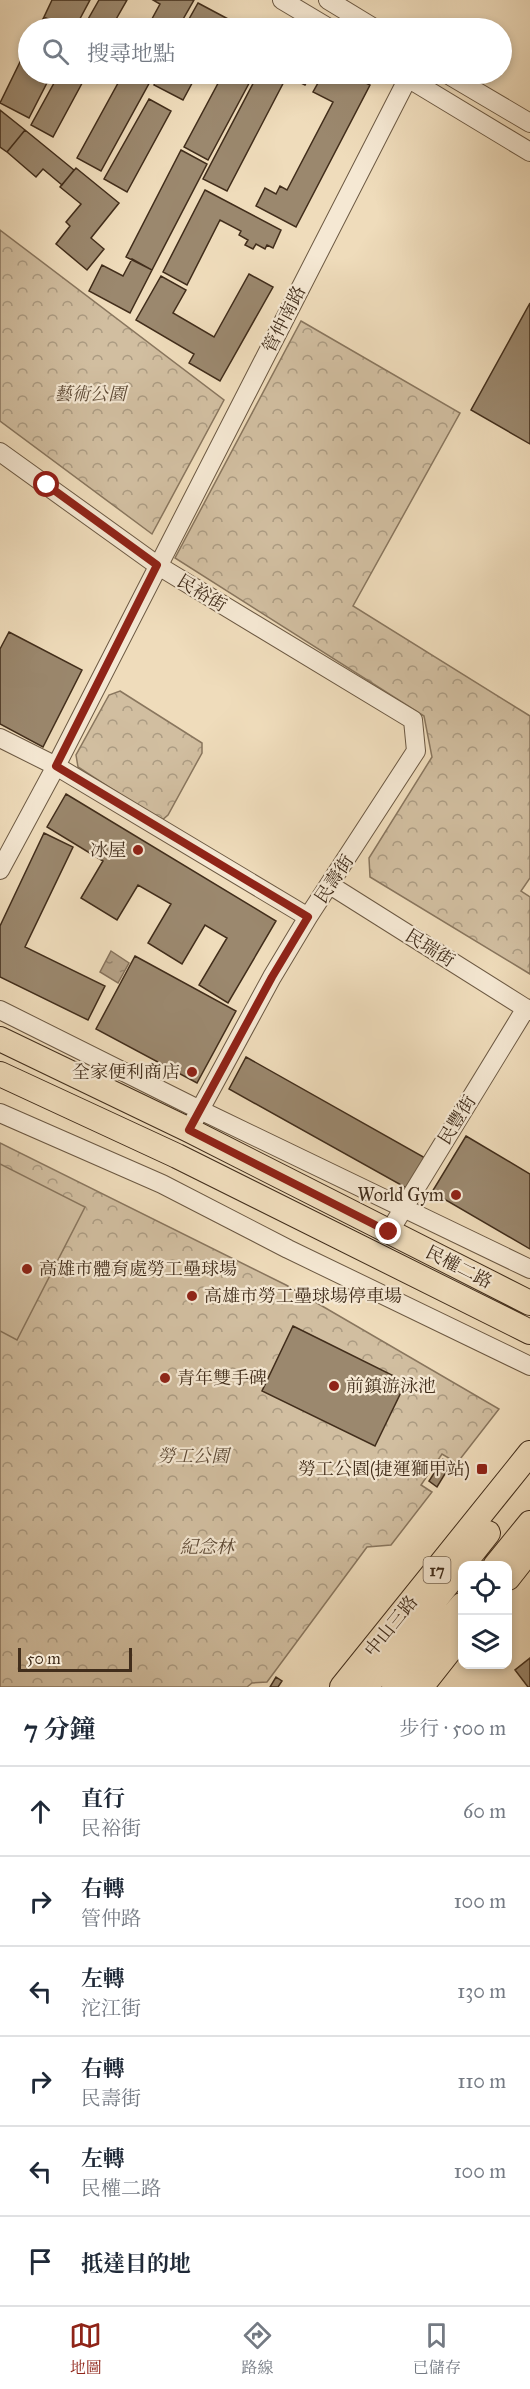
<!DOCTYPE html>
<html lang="zh-TW">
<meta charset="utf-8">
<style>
body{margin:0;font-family:"IM FELL Great Primer","Noto Serif TC",serif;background:#f2f2f3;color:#1f2937}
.controls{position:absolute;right:18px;bottom:18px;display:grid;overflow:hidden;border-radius:12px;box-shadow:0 3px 9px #0003}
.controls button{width:54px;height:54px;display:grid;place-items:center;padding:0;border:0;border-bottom:2px solid #e0e1e3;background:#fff;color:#1f2937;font:30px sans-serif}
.scale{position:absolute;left:18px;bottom:15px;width:114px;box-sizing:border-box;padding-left:6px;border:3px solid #412d1b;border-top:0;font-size:16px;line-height:21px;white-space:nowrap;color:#412d1b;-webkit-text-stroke:4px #f5e8d3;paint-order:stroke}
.stop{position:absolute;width:18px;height:18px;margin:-14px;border:4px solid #8f2418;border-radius:50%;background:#fff}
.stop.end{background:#8f2418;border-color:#fff;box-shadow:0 2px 6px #0008}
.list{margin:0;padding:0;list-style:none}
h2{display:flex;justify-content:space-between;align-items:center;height:78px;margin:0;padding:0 24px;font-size:26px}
h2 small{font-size:20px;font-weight:400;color:#747a83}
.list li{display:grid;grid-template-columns:39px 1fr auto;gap:18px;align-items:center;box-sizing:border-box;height:90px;padding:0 24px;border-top:2px solid #e0e1e3}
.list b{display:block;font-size:22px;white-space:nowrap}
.list p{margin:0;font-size:20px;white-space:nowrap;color:#747a83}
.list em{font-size:20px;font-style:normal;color:#747a83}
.icon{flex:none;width:33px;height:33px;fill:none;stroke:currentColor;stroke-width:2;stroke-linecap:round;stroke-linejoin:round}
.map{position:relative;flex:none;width:530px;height:1687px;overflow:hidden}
.search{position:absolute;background:#fff;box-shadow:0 3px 9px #0003;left:18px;right:18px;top:18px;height:66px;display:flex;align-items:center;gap:15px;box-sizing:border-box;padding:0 21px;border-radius:33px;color:#747a83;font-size:22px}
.sheet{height:618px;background:#fff}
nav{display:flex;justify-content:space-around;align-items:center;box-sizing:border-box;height:84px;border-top:2px solid #e0e1e3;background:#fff;font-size:16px;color:#747a83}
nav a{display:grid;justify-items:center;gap:3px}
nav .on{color:#8f2418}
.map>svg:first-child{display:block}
.forest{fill:url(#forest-crowns);stroke:#89765e;stroke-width:1.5}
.pitch{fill:#d1bea0;stroke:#89765e;stroke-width:1.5}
.water{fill:url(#water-ripples);stroke:#86725b;stroke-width:1.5}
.building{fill:#9b886e;stroke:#412d1b;stroke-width:1.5}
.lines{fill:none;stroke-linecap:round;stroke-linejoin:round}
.minor-casing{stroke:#6c5943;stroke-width:20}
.major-casing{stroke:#412d1b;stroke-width:26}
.minor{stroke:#f5e8d3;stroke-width:18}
.major{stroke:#efdcbb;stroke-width:24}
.route{stroke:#8f2418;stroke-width:8}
.poi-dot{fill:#8f2418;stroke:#f5e8d3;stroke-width:2}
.labels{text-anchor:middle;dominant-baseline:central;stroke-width:4.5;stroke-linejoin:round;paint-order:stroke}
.shield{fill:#f5e8d3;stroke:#776552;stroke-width:1.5}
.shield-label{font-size:16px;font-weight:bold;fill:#412d1b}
.street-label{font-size:18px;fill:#412d1b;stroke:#f5e8d3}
.park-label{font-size:18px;font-style:italic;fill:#5e4a36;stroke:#f5e8d3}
.poi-label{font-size:18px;fill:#412d1b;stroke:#f5e8d3;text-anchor:end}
</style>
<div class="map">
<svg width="530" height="1687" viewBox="0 0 530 1687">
<defs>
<pattern id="forest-crowns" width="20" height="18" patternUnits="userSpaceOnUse" patternTransform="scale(1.5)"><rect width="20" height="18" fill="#d1bea0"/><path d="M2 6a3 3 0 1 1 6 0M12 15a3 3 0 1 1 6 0" fill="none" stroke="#ab9b82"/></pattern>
<pattern id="water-ripples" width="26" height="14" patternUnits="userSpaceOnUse" patternTransform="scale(1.5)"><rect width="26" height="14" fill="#b4a085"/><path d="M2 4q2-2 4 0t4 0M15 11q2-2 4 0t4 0" fill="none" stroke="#94836c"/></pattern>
</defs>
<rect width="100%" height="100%" fill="#efdcbb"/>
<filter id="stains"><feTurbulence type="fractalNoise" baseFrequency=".00333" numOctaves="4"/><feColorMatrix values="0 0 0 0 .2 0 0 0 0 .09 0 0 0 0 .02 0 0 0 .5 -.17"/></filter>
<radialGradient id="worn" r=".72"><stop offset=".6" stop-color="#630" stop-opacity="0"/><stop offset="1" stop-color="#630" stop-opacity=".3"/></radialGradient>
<!-- forest -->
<path class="forest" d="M0 230 224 400 152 534 0 421Z
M301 321 460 413 353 606 530 716V878L521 891 530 897V974L370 877 369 858 432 757 424 716 175 558Z
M120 691 202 743V753L168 815 161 821 78 767 76 755 109 695Z
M0 1143 286 1285 499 1409 457 1463 442 1454 421 1485 432 1492 391 1545 367 1547 267 1682 252 1683 247 1687H0Z"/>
<!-- pitch -->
<path class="pitch" d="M0 1164 85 1207 17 1340 0 1331Z"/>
<!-- water -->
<path class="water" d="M111 951 129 963 118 983 100 972Z"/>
<!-- building -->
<path class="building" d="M52 0H90L75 28H66L44 17Z
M99 0H127L111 28H83Z
M153 0H194L178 28H147L160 4Z
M198 3 245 28H184Z
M44 17 66 28H38Z
M28 46V63L21 60Z
M21 60 28 63V74L51 75 29 118 0 103Z
M59 74H87L53 137 31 125Z
M123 74H143L152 78 101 171 77 158Z
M160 74H197L183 100 154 85Z
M223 74H254L208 160 184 147Z
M258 74H311L305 85 287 76 227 191 203 179Z
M323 74H348L370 85 296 227 256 206 265 188 276 194 280 186 287 190 333 102 313 92Z
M149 99 171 111 127 192 104 179Z
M0 110 25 130 7 152 0 147Z
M25 130 74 170 62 185 43 169 36 177 7 152Z
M181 150 207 164 152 270 126 257Z
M76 168 119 203 91 238 104 249 87 270 56 244 70 226 66 222 81 204 60 187Z
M205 190 281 230 273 248 267 245 265 249 256 244 253 249 245 245 248 240 239 235 241 231 220 220 187 285 163 272Z
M132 259 152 270 130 313 89 291 102 265 123 276Z
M249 274 273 287 220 381 189 363 194 354 136 320 161 276 186 290 173 313 214 337Z
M530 303V444L471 410Z
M9 632 82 670 43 747 0 724V649Z
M66 794 276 921 228 1003 199 985 227 938 205 925 182 964 148 943 171 904 138 885 117 920 81 898 103 861 47 827Z
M44 833 73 847 25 947 105 986 88 1020 0 977V926Z
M135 956 236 1011 197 1083 96 1029Z
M246 1057 427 1159 410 1190 229 1089Z
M466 1136 530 1174V1249L432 1192Z
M293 1326 406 1382 375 1446 262 1391Z
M443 1459 451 1464 437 1487 429 1481Z
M530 1658V1687H528L515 1670Z
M276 1677 282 1681 278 1687H270Z"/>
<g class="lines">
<defs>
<path id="minor" d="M282 0 329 28
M328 0 374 28
M401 74 530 152
M447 74 530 123
M0 452 157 565 413 720 416 751 308 917 272 977 189 1130
M0 738 56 766 308 917
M0 870 56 766 410 74
M330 885 530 1011
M0 1010 200 1110 530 1269
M0 1113 162 1184 288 1249 530 1366
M389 1232 526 1008"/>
<path id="major" d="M0 1039 189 1130 530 1303
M0 1074 177 1156 530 1332
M495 1566 530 1523
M508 1578 530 1550
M342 1687 530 1453
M366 1687 488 1533
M394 1687 462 1605
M421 1687 462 1635"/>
</defs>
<!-- minor casing -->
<use href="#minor" class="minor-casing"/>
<!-- major casing -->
<use href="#major" class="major-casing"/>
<!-- minor -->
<use href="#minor" class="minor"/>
<!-- major -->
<use href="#major" class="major"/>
</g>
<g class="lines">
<!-- route -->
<path class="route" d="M47 485 157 565 56 766 308 917 272 977 189 1130 389 1232"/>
</g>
<!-- markers -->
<g class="poi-dot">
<circle cx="138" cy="850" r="6"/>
<circle cx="192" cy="1072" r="6"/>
<circle cx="456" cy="1195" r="6"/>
<circle cx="27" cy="1269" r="6"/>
<circle cx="192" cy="1296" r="6"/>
<circle cx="165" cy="1378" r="6"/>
<circle cx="334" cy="1386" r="6"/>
<rect x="476" y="1463" width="12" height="12" rx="3"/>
</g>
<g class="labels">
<!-- shield labels -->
<rect class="shield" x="423.5" y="1557" width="27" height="26" rx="4.5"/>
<g class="shield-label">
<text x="437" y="1570">17</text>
</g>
<!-- street labels -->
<g class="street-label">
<text transform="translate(284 319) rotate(-63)">管仲南路</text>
<text transform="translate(202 593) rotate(31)">民裕街</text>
<text transform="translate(334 879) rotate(-56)">民壽街</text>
<text transform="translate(430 948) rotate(32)">民瑞街</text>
<text transform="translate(457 1120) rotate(-58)">民豐街</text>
<text transform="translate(459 1267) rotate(27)">民權二路</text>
<text transform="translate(391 1626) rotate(-51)">中山三路</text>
</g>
<!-- park labels -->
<g class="park-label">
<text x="90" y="394">藝術公園</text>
<text x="193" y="1456">勞工公園</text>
<text x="207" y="1547">紀念林</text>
</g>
<!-- poi labels -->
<g class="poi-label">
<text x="126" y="850">冰屋</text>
<text x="180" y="1072">全家便利商店</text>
<text x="444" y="1195">World Gym</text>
<text x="39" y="1269" text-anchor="start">高雄市體育處勞工壘球場</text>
<text x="204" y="1296" text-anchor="start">高雄市勞工壘球場停車場</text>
<text x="177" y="1378" text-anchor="start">青年雙手碑</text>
<text x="346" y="1386" text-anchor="start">前鎮游泳池</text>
<text x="470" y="1469">勞工公園(捷運獅甲站)</text>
</g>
</g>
<rect width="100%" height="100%" filter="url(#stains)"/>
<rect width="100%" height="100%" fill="url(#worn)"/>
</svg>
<div class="controls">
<button><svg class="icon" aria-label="locate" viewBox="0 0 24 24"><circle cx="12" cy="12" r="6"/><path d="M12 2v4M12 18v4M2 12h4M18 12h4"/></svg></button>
<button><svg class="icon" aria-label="layers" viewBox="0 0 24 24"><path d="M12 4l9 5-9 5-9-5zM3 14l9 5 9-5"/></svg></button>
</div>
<div class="scale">50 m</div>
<div class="stop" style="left:47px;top:485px"></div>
<div class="stop end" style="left:389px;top:1232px"></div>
<div class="search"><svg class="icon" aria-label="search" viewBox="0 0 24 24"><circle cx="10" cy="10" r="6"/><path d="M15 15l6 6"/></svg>搜尋地點</div>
</div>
<section class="sheet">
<h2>7 分鐘<small>步行 · 500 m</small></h2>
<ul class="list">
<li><svg class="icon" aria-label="ahead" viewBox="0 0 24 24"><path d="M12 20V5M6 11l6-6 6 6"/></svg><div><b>直行</b><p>民裕街</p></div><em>60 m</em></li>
<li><svg class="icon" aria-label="right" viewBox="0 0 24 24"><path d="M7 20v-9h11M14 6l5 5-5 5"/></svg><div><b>右轉</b><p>管仲路</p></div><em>100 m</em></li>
<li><svg class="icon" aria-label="left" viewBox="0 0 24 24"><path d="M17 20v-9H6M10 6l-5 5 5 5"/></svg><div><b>左轉</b><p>沱江街</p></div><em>130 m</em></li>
<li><svg class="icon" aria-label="right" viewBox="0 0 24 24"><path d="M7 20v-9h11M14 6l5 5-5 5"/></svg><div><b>右轉</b><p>民壽街</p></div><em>110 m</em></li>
<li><svg class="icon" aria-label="left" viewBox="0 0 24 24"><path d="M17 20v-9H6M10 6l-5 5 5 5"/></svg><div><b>左轉</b><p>民權二路</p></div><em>100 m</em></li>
<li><svg class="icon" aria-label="arrive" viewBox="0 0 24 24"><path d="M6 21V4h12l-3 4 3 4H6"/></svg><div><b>抵達目的地</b></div></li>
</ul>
</section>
<nav>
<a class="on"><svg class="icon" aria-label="map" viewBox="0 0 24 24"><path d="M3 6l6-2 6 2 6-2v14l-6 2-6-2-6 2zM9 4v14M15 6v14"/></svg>地圖</a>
<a><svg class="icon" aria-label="directions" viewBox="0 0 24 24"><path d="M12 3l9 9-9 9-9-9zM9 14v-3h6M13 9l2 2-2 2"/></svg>路線</a>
<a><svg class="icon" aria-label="saved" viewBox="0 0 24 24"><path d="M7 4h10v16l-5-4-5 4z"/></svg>已儲存</a>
</nav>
